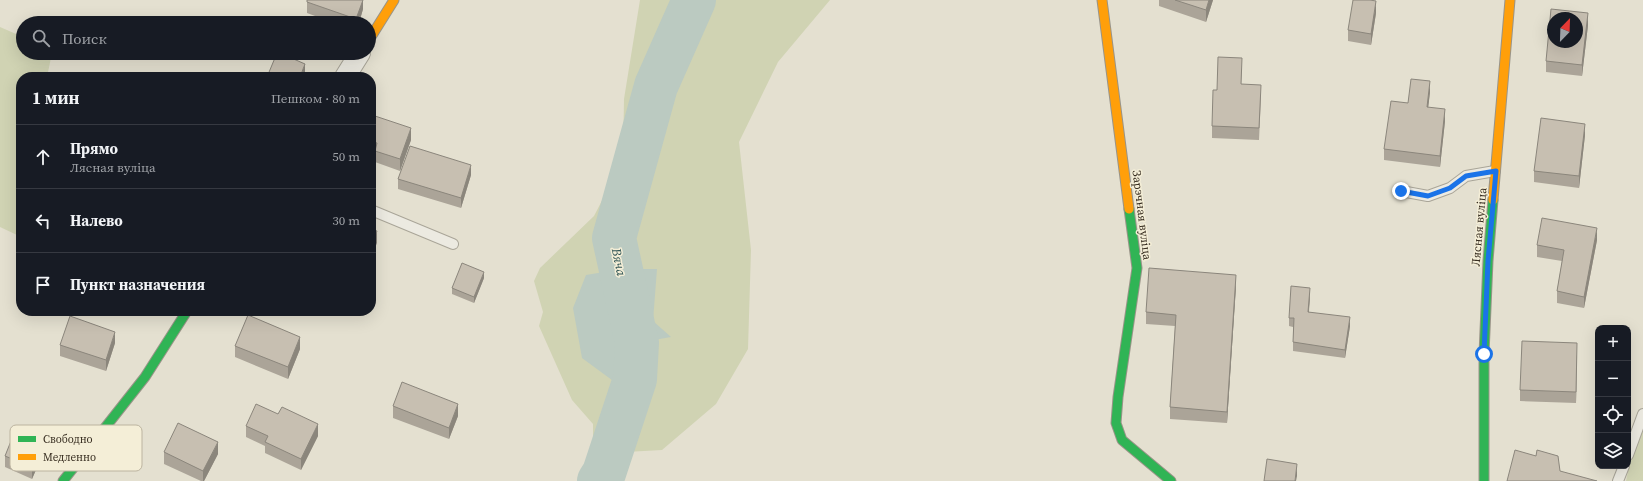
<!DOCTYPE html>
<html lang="ru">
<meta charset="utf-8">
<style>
body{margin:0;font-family:"Source Serif 4",serif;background:#20242c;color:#f1f3f6}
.controls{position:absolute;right:12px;bottom:12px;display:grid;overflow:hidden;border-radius:8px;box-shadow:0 4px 16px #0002}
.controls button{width:36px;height:36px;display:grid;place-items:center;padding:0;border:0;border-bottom:1px solid #363941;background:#171b24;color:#f1f3f6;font:20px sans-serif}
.compass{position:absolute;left:1547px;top:12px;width:36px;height:36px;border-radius:50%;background:#171b24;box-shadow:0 4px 16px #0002;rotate:23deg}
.stop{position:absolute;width:12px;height:12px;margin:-9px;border:3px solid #1a73e8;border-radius:50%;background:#fff}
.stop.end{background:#1a73e8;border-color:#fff;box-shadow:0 1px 4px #0008}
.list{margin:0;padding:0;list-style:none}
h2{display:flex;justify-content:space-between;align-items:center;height:52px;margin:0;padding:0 16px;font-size:17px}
h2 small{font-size:13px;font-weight:400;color:#9ea1a6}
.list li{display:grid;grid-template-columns:26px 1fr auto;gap:12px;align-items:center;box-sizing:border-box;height:64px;padding:0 16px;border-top:1px solid #363941}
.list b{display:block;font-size:15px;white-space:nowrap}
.list p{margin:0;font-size:13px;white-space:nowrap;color:#9ea1a6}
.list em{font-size:13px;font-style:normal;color:#9ea1a6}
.icon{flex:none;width:22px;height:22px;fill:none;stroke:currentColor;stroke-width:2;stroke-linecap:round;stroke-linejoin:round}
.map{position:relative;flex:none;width:1643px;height:481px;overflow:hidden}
.search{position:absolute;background:#171b24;box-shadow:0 4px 16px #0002;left:16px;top:16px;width:360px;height:44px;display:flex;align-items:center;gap:10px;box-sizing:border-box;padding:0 14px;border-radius:22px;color:#9ea1a6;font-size:15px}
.panel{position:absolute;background:#171b24;box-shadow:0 4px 16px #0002;left:16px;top:72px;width:360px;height:244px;border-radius:16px}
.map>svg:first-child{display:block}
.green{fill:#d0d3b3}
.water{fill:#bbcac1}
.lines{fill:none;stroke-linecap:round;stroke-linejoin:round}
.river{stroke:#bbcac1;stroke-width:44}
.lane-casing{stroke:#a9a598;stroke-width:12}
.street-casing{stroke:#a9a598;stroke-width:22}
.fast-casing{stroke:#999488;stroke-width:11}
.slow-casing{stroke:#999488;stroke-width:11}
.lane{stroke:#eceae1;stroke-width:10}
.street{stroke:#eceae1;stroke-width:20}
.fast{stroke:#30b455;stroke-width:9}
.slow{stroke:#ff9f0a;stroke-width:9}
.wall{fill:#aba498}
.shaded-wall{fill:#8b867c}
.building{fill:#c7bfb1;stroke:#8b867c;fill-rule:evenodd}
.route{stroke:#1a73e8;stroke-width:5}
.labels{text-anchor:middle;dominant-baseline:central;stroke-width:3;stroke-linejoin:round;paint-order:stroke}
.street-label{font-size:12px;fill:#382e21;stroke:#f4eed7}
.water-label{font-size:13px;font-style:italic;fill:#315656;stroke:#f4eed7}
.key{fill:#f4eed7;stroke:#bcb4a0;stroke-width:1}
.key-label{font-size:11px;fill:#382e21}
</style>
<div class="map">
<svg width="1643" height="481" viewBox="0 0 1643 481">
<rect width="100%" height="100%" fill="#e4e0d0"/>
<!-- green -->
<path class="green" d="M640 0H830L778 62 739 142 751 250 748 349 716 404 662 450 626 452 599 449 593 441V424L572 400 539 326 543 312 534 281 540 268 594 216 623 160 624 99Z
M0 27 23 37V53H52L47 77H21V212L17 235 0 227Z
M1643 430V481H1626L1631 457Z"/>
<!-- water -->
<path class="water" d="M622 269H657L653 321 671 337 637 343 635 379 616 383 582 358 573 308 586 275Z"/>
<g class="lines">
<!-- river -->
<path class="river" d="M599 481 604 473 635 379 637 343 614 238 656 86 694 0"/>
<defs>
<path id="lane" d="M1401 191 1428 196 1450 188 1466 176 1495 171
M371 210 453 244
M1628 455 1643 414
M1618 481 1624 466"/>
<path id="street" d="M345 77 360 53"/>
<path id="fast" d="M1129 209 1137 268 1118 397 1116 423 1122 440 1171 481
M63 481 145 377 187 311
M1484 481V354L1488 261 1493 200"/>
<path id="slow" d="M1102 0 1129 209
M369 40 394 0
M1493 200 1510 0"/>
</defs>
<!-- lane casing -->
<use href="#lane" class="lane-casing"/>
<!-- street casing -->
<use href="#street" class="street-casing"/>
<!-- fast casing -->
<use href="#fast" class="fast-casing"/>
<!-- slow casing -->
<use href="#slow" class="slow-casing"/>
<!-- lane -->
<use href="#lane" class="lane"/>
<!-- street -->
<use href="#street" class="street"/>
<!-- fast -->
<use href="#fast" class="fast"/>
<!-- slow -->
<use href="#slow" class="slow"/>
</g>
<!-- wall -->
<path class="wall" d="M363 0V9L359 23H334L307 13V2Z
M1159 0H1213L1206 22 1159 6Z
M1376 13 1371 45 1348 41V30Z
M1588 25 1582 76 1546 72V61Z
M1242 69 1241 84 1261 96 1259 140 1212 138V126L1217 90Z
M1430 92 1428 107 1445 121 1440 167 1384 160V149L1408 103Z
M371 127 411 140 400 171 375 162V154L371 153Z
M1585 135 1579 188 1534 182V171Z
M471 175 461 208 398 189V179Z
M1597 240 1584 308 1557 303V291L1562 261 1537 257V245Z
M484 278 474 303 452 294V288Z
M1236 286 1227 423 1170 419V407L1175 326 1146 324V312Z
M1310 296 1309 312 1350 326 1345 358 1293 351V327L1289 326V318Z
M115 343 106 371 60 356V345Z
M235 346 300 349 288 379 235 357Z
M1577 355 1576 403 1520 401V390Z
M393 406 458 416 449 439 393 418Z
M246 426 318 436 301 470 265 453V446L246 437Z
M45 449 32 479 5 467V456Z
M164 452 218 454 204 481H201L164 464Z"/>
<!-- shaded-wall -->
<path class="shaded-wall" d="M363 0V9L359 23H356V19Z
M1209 0H1213L1206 22V10Z
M1376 1V13L1371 45V34Z
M1588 13V25L1582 76V65Z
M305 64V77H300Z
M1430 81V92L1427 118V107Z
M1445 109V121L1440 167V156Z
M1585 124V135L1579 188V176Z
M411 128V140L400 171V159Z
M471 165V175L461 208V198Z
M1597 228V240L1584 308V297Z
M377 231V243L371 258V246Z
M484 272V278L474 303V297Z
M1236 275V286L1227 423V412Z
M1310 288V296L1308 320V312Z
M1350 317V326L1345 358V350Z
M115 332V343L106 371V360Z
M300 337V349L288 379V367Z
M1577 343V355L1576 403V392Z
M458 404V416L449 439V428Z
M318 424V436L301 470V459Z
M45 437V449L32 479V467Z
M218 442V454L204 481H203V471Z
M1297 464V476L1296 481H1295Z"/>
<!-- building -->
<path class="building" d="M307 0H363L356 19 307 2Z
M1175 0H1209L1206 10Z
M1353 0H1370L1376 1 1371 34 1348 30Z
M1551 9 1588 13 1582 65 1546 61ZM1553 18H1577V42H1553Z
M277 53H280L305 64 300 77H267Z
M1218 57 1242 58 1241 84 1261 85 1259 128 1212 126 1213 90H1217Z
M1411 79 1430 81 1427 107 1445 109 1440 156 1384 149 1391 101 1408 103Z
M375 116 411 128 400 159 375 151 377 143 371 141V127Z
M1541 118 1585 124 1579 176 1534 171Z
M410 146 471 165 461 198 398 179Z
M1542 218 1597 228 1584 297 1557 291 1564 250 1537 245Z
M371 229 377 231 371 246Z
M462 263 484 272 474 297 452 288Z
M1149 268 1236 275 1227 412 1170 407 1176 315 1146 312Z
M1291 286 1310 288 1308 312 1350 317 1345 350 1293 342 1294 318H1289Z
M248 315 300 337 288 367 235 346Z
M70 316 115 332 106 360 60 345Z
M1522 341 1577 343 1576 392 1520 390Z
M402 382 458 404 449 428 393 406Z
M256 404 278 414 282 407 318 424 301 459 265 442 268 436 246 426Z
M178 423 218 442 203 471 164 452Z
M17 426 45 437 32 467 5 456Z
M1515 450 1536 456 1537 450 1558 456 1560 471 1597 481H1507Z
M1267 459 1297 464 1295 481H1264Z"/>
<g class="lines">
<!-- route -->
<path class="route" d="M1401 191 1428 196 1450 188 1466 176 1496 171 1488 261 1484 354"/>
</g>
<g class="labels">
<!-- street labels -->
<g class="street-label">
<text transform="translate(1142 215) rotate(83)">Зарэчная вуліца</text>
<text transform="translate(1479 227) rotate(-85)">Лясная вуліца</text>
</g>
<!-- water labels -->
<g class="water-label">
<text transform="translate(619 262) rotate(78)">Вяча</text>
</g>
</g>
<!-- legend -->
<rect x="10" y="425" width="132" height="46" rx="6" class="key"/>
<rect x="18" y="436" width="18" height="6" fill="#30b455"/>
<rect x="18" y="454" width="18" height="6" fill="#ff9f0a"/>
<g class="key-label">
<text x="43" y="443">Свободно</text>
<text x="43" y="461">Медленно</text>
</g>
</svg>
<div class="controls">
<button>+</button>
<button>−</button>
<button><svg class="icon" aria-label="locate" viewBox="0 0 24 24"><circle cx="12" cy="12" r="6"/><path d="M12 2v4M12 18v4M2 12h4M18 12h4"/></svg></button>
<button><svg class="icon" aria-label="layers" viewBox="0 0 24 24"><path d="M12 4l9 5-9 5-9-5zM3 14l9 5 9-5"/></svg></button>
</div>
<svg class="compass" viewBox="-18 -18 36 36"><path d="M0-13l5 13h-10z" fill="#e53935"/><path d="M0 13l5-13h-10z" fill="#9ea1a6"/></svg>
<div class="stop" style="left:1484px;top:354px"></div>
<div class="stop end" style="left:1401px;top:191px"></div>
<div class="search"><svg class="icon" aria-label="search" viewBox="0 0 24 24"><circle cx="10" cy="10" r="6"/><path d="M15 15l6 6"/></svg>Поиск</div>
<section class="panel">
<h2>1 мин<small>Пешком · 80 m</small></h2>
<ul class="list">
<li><svg class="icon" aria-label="ahead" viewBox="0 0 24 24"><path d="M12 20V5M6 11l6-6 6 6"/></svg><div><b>Прямо</b><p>Лясная вуліца</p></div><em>50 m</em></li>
<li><svg class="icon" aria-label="left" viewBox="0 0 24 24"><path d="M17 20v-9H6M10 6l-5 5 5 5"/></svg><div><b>Налево</b></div><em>30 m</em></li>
<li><svg class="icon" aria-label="arrive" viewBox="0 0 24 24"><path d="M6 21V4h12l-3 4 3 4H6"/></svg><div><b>Пункт назначения</b></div></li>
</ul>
</section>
</div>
